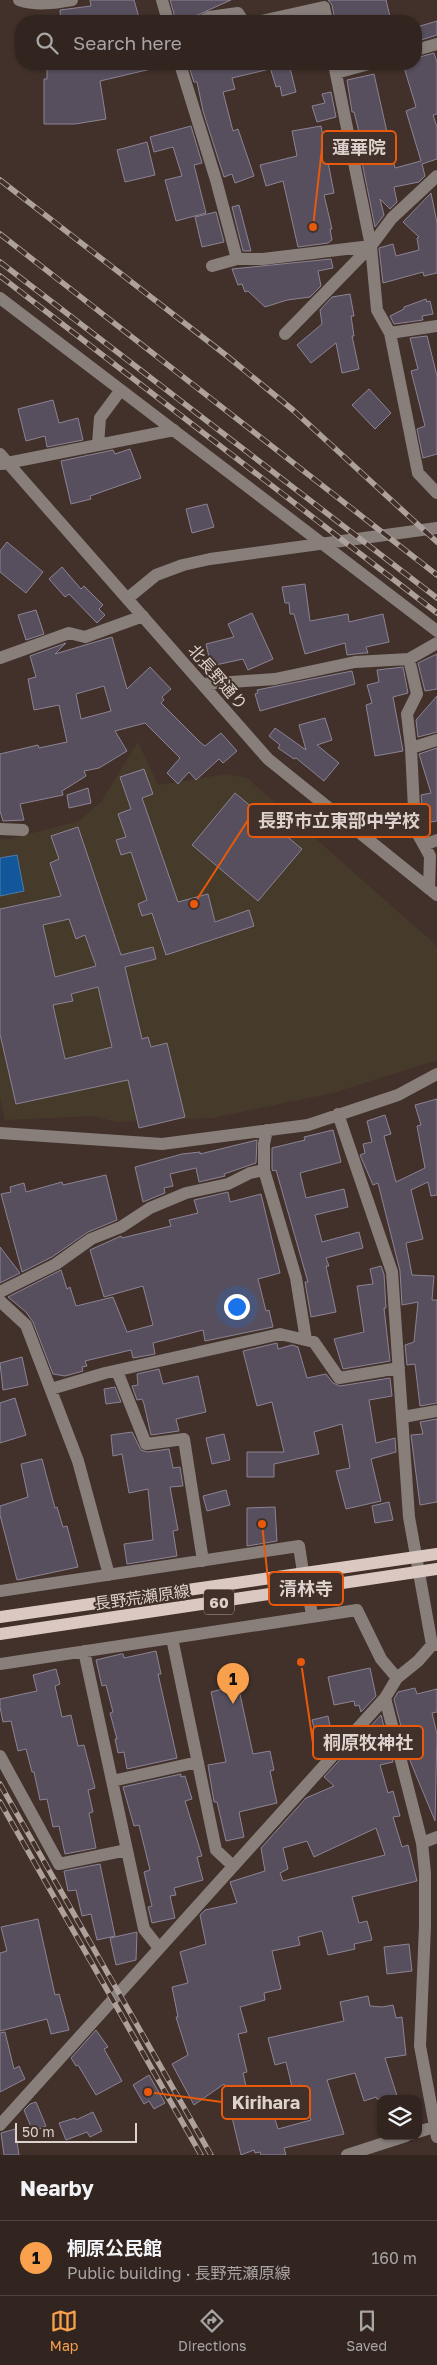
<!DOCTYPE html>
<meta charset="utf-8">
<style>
body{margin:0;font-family:"Golos Text","Noto Sans JP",sans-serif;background:#3a2d29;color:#f1f3f6}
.controls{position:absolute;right:15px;bottom:15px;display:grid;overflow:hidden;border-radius:10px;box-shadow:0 1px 4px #0004}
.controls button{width:45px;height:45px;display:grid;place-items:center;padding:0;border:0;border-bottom:1px solid #4d423e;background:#322520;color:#f1f3f6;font:25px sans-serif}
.scale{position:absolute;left:15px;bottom:12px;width:122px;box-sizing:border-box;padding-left:5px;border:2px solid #ddd2cd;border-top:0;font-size:14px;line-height:18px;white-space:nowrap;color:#ddd2cd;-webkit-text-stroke:4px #42312a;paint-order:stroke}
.you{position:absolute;left:236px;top:1306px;width:18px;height:18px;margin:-12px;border:4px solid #fff;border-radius:50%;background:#1a73e8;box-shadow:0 0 0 8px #1a73e833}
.badge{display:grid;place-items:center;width:32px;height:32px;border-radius:50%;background:#f9a04c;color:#111;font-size:16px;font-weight:700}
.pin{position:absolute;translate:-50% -41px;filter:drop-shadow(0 1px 2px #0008)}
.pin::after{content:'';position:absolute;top:26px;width:18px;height:15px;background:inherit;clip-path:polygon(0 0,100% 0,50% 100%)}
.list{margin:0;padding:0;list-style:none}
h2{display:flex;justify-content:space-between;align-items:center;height:65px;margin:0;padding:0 20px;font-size:21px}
h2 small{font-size:16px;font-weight:400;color:#a8a5a5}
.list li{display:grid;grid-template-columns:32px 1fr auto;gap:15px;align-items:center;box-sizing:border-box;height:75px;padding:0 20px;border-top:1px solid #4d423e}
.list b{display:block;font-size:19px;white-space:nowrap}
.list p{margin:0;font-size:16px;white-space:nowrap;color:#a8a5a5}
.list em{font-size:16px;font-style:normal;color:#a8a5a5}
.icon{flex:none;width:28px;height:28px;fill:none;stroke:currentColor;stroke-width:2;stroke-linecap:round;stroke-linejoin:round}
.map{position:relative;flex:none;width:437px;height:2155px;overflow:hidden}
.search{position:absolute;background:#322520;box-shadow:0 1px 4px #0004;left:15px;right:15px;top:15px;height:55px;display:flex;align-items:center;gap:12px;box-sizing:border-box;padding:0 18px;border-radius:20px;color:#a8a5a5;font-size:19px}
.sheet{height:140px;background:#322520}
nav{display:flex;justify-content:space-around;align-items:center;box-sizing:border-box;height:70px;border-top:1px solid #4d423e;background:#322520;font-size:14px;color:#a8a5a5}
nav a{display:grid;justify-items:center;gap:2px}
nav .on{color:#f9a04c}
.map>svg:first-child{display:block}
.education{fill:#463b2b}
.water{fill:#11579a;stroke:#4e7ca9}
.building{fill:#574f5e;stroke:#8c8394;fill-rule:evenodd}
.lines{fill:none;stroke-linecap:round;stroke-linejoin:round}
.minor{stroke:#887f7b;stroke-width:12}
.major{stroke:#dbc9c1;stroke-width:12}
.rail-casing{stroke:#aea19c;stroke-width:5.5}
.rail{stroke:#42312a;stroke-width:4;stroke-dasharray:11;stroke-linecap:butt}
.labels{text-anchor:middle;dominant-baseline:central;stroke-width:4;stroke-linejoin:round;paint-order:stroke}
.shield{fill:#42312a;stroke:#aea29c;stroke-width:1}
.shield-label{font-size:15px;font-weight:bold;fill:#ddd2cd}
.street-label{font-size:16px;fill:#ddd2cd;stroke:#42312a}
.leader{fill:none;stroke:#e8590c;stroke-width:2}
.callout-dot{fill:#e8590c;stroke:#42312a;stroke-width:2}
.callout{fill:#42312a;stroke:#e8590c;stroke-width:2}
.callout-label{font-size:18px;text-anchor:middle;font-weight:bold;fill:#ddd2cd}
</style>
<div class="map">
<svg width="437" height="2155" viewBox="0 0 437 2155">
<rect width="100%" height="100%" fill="#42312a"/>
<!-- education -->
<path class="education" d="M138 742 158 785 227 774 247 778 437 946V1060L333 1093 212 1118 117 1122 93 1116 5 1120 0 1096V839H10L79 821 101 802Z"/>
<!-- water -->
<path class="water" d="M17 855 24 891 0 896V858Z"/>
<!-- building -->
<path class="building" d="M90 0H134L140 21H61L60 10 91 6Z
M170 0H231L184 21H176Z
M328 0H386L391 21H335L332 5Z
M437 21V35L421 40 417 27Z
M434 53 437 62V114L433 115 437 127V159L422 164 425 176 419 182 394 187 397 202 390 209 380 199 384 215 375 227 361 157 360 148H363L354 112H352L347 80 374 74 395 168 421 161 406 111 416 107 403 64H416V58Z
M47 64H150L151 69 100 81 106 119 75 124H44V79H47Z
M188 64H269L270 69 232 78 235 89 223 92 233 131 238 129 254 176 235 183 232 174 224 177 203 111 197 82H194Z
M269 64H289L296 92 282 96 280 86 276 87Z
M331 92 336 117 317 122 312 106 325 103 322 94Z
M191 126 202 163 194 165 206 213 176 221 165 180 182 176 173 147 154 152 150 137Z
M321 126 334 193 324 195 332 229H330L332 240 328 243 298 247 283 181 266 186 260 165 297 156 292 131Z
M147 142 155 175 125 182 117 150Z
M431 193 437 223V273L424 276 423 272 383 283 379 248 393 244 396 256 419 250 417 238 419 237 403 222Z
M239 205 251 251H243L232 207Z
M216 212 224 242 202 247 195 217Z
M331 259 333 268 318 271 321 286 310 297 287 300 265 307 248 291 245 292 242 284 238 285 232 269Z
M350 294 354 316H351L354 336H352L359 369 342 373 336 343 311 363 297 345 322 324 320 310 332 297Z
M426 299 427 302 430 301 433 314 422 316 423 320 394 324 390 316 404 309V307Z
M427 336 437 376V454L423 458 417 429 425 426 411 371 418 369 410 338Z
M369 389 391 413 375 429 352 405Z
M53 400 59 423 78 418 83 440 47 447 45 436 26 441 18 409Z
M130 449 141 478 90 496 91 499 71 504 61 461 113 450 115 454Z
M207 504 214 527 192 533 186 509Z
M7 542 43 572 26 593 0 572V551Z
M62 567 81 589 84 586 103 605 99 609 105 615 97 623 69 594 65 597 49 579Z
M305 584 310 621 348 614 349 622 383 614 389 642 366 647 368 653H364L347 655 345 643 305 654 294 614H290L289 603H285L282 587Z
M36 610 44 634 26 640 18 615Z
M252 613 273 659 248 670 243 659 211 666 206 644 234 637 228 624Z
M112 637 127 689 150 667 171 689 162 697 164 700 161 703 201 743 205 746 221 733 237 751 223 763 219 759 196 780 189 772 178 784 167 773 180 758 145 723 115 731 127 751 99 768 84 771 86 776 62 791 63 795 20 804 24 820 3 821 0 811V754L38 745 39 748 67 742 59 705 34 710 28 679 36 677 30 656 66 643 55 654ZM104 686 111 711 81 719 76 694Z
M437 654V689L425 691 418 663Z
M403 667 408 693 393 697 403 751 375 756 366 705 372 703 367 685 379 682 377 670Z
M352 671 355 684 260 711 255 694 258 693 257 690Z
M437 696V732L418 737 416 720Z
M325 718 332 740 317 745 339 763 324 781 296 758 294 759 278 748 280 745 269 736 275 728 306 750 299 725Z
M437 748V821L424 823 421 795 431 793 419 754Z
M144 769 153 794 142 798 178 902 208 894 215 922 249 910 254 926 166 955 152 913 142 916 138 904 147 900 131 852 121 855 116 840 126 837 118 814 131 809 120 777Z
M88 788 91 803 69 808 67 795Z
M235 793 302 849 258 901 192 845Z
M78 827 121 955 153 947 156 959 125 967 142 1039 148 1037 151 1047 167 1043 185 1117 139 1128 128 1080 16 1104 0 1034V909L61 896 50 863 59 859 51 836ZM69 919 76 939 85 935 96 966 55 977 43 925ZM98 987 112 1047 65 1059 53 1005 73 1001 71 994Z
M437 1099V1195L431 1196 428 1182 411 1190 423 1239 406 1243 412 1275 434 1276 432 1300H437V1403L420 1406 415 1364 407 1365 405 1345 414 1342 418 1302 402 1305 400 1271 378 1183 373 1185 360 1155 365 1153 363 1144 372 1142 367 1121 385 1115 391 1134 384 1136 396 1182 425 1168 417 1126 421 1125 415 1105Z
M333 1130 341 1162 300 1173 306 1198 344 1189 348 1207 315 1215 322 1242 359 1232 363 1248 326 1258 329 1266H326L336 1312 311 1317 305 1282H308L276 1170 273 1171 272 1169V1148L305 1140 304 1137Z
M257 1140 256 1163 224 1174 225 1176 199 1182 196 1168 170 1174 173 1186 164 1188 165 1193 143 1202 135 1167 182 1154 200 1152V1154Z
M106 1175 117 1220 88 1232 52 1257 22 1272 1 1194 11 1192 10 1187 24 1183 26 1192 62 1182 63 1185Z
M228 1192 230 1202 261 1194 280 1273 258 1279 266 1311 269 1310 273 1327 205 1341 203 1330 153 1343 155 1354 133 1358 131 1350 85 1361 87 1366 82 1367 83 1371 65 1376 53 1374 33 1322 26 1312 8 1297 61 1270 67 1289 70 1287 76 1306 113 1297 127 1332 153 1325 143 1286 104 1297 90 1250 121 1236 122 1238 171 1226 169 1220 198 1213 194 1200Z
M0 1247 20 1273 0 1283Z
M381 1266 384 1274 386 1308H384L390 1361 343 1369 334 1339 364 1332 357 1286 373 1284 370 1269Z
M277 1343 278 1349 292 1345 298 1347 307 1378 326 1374 333 1383 340 1386 390 1378 392 1396 369 1400 376 1443 395 1438 396 1452 371 1459 381 1501 346 1509 336 1471 350 1468 342 1424 314 1432 319 1454 274 1464V1477H247V1452H284L272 1402 257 1406 243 1351Z
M22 1357 28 1385 3 1390 0 1363Z
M159 1369 163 1384 198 1376 206 1412 176 1419 179 1431 151 1435 144 1404 142 1399 137 1400 132 1386 138 1385 137 1374Z
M115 1387 121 1402 106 1404 104 1389Z
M15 1398 26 1435 0 1443V1403Z
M437 1419V1502L420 1505 411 1435 423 1434 420 1422Z
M132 1432 141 1450 147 1452 169 1449 173 1468 180 1467 183 1486 170 1487 178 1530 173 1531 177 1556 127 1564 124 1544 153 1540 148 1489 129 1493 122 1454 113 1456 111 1435Z
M224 1434 230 1460 212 1464 206 1438Z
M42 1459 55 1508 57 1507 63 1527 67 1526 78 1567 17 1580 0 1515V1506L28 1497 21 1464Z
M226 1490 230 1505 207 1511 203 1496Z
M389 1502 393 1520 375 1523 372 1506Z
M275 1507 277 1541 247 1546V1508Z
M156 1651 161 1674H158L177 1758 127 1769 124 1752 118 1753 115 1739H117L110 1713 113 1712 106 1685 102 1686 96 1660 121 1654H123L124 1658Z
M370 1668 376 1696 361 1712 359 1705 355 1706 354 1701 334 1705 328 1677Z
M56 1669 60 1684 55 1686 62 1717 71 1715 78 1746 84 1745 95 1788 88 1790 93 1812 89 1813 96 1848 65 1854 59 1826 53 1827 47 1799 40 1800 34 1772H32L26 1749 18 1751 11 1721 3 1722 0 1707V1699L37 1691 33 1675Z
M238 1685 253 1754 270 1751 274 1770 270 1771 277 1803 239 1812 244 1837 226 1841 217 1802H214L208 1765 226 1762 211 1692Z
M415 1688 417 1694 437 1689V1712L432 1713 437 1734 435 1821 409 1758 394 1699 398 1692Z
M381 1715 393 1762 380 1765 388 1793 393 1791 400 1816 393 1817 402 1847 408 1845 417 1881 352 1897 359 1923 367 1921 372 1940 354 1944 355 1949 328 1955 322 1931 298 1937 300 1945 272 1951 281 1989 264 1993 265 2000 240 2007 247 2032 238 2034 247 2072 243 2073 252 2112 271 2106 278 2129 311 2120 300 2085 292 2087 286 2062 275 2065 268 2038 344 2021 340 2002 368 1996 370 2006 382 2007 393 2005 396 2018 402 2017 406 2055 385 2058 398 2099H377L376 2097 364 2101 355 2073 327 2080 344 2134 284 2148 286 2155H261L260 2152 255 2153 254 2150 241 2155 224 2084 194 2105 172 2064 188 2055 176 2017H178L172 1987 188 1983 180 1952 206 1944 200 1915 205 1910 237 1903 230 1882 265 1871 261 1848 306 1798 334 1786 324 1777ZM376 1828 385 1855 283 1881 280 1873 288 1869 283 1848 307 1841 314 1857Z
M328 1716 332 1735 317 1738 312 1720Z
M181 1774V1777L185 1776 192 1799 185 1801 202 1856 197 1857 203 1880 174 1888 176 1895 170 1896 175 1918 152 1923 148 1907 152 1906 144 1872 150 1870 139 1825 134 1826 123 1787Z
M100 1864 115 1936 97 1940 91 1914 82 1916 76 1890 68 1891 64 1871Z
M38 1919 55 1995 59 1994 69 2030 51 2034 47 2019 0 2031V1953L7 1951 1 1927Z
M137 1932 136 1960 116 1965 110 1938Z
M409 1944 412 1971 387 1974 384 1947Z
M96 2030 108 2047 104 2049 122 2081 96 2095 78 2065 76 2066 71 2058Z
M5 2032 14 2069 19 2066 25 2079 0 2092V2033Z
M149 2075 165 2103 154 2109 149 2101 144 2104 133 2085Z
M36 2102 46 2126 33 2132 24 2110 30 2104Z
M93 2112 102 2131 90 2137 87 2132 66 2140 59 2123 75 2118 76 2120Z
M15 2129 19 2155H4L1 2133Z"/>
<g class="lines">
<!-- minor -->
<path class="minor" d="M19 0C37 6 55 3 72 0
M162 0 168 21
M201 21 209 17 238 13 243 21
M261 21 324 7 327 21
M416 50 437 44
M180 64 216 180 237 259
M334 64 371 246 377 310 390 333
M336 73 369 64
M212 266 237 259H263L371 246
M0 298 437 631
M437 326 390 333 418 473 437 493
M285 334 371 246 392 218 437 176
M98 444 100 418 117 395
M0 454 268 759 437 895
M2 464 174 430
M128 598 156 575 183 565 210 559 437 528
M0 658 69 633 85 637 143 616
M409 659 417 694 407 714 411 748
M203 684 275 679 355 662 409 659 437 643
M0 829 23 830
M424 845 437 840
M429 889 430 856 415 829 411 748 437 740
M338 1114 392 1272 409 1517 432 1645
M0 1133 162 1144 308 1125 398 1095 437 1074
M264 1170 296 1278 306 1340
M0 1292 56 1264 91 1239 121 1227 150 1208 186 1193 228 1184 250 1173 264 1170V1144L267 1130
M0 1301 26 1325 78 1461 109 1575
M117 1371 146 1444 184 1439 203 1561
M51 1389 105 1373 280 1334 314 1342 339 1378 399 1368
M403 1417 437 1411
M308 1589 312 1616
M0 1591 299 1546 303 1572
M172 1638 216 1850 233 1866
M84 1651 144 1929 159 1948
M0 1664 357 1610 381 1659 397 1678
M385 1698 422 1843 425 1873V1926L420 2046 437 2137
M0 1756 59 1864 127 1850
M112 1781 198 1762
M422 1843 437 1837
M0 2125 385 1698 397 1678 418 1661 432 1645H437
M418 2132 437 2126
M347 2155 406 2136"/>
<!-- major -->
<path class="major" d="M0 1617 437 1554
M0 1634 437 1569"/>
<defs>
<path id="rail" d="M0 180 227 356 293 410 437 542
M0 234 437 575
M0 262 437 598
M0 276 437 613
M0 1784 211 2155
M0 1802 201 2155"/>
</defs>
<!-- rail casing -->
<use href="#rail" class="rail-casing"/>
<!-- rail -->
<use href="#rail" class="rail"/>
</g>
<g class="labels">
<!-- shield labels -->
<rect class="shield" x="204" y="1589.5" width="30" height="25" rx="4"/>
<g class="shield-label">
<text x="219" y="1602">60</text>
</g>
<!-- street labels -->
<g class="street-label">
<text transform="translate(218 677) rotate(49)">北長野通り</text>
<text transform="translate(142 1597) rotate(-8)">長野荒瀬原線</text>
</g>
</g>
<!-- callouts -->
<path class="leader" d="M313 227L322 148M194 904L248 820M262 1524L269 1589M301 1662L313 1743M148 2092L222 2102"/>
<g class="callout-dot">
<circle cx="313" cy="227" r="5"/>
<circle cx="194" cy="904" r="5"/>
<circle cx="262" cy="1524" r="5"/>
<circle cx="301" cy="1662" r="5"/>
<circle cx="148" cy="2092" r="5"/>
</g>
<g class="callout">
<rect x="322" y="131" width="74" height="33" rx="5"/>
<rect x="248" y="804" width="182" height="33" rx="5"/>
<rect x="269" y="1572" width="74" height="33" rx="5"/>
<rect x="313" y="1726" width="110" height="33" rx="5"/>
<rect x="222" y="2086" width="88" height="33" rx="5"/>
</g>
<g class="callout-label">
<text x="359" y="154">蓮華院</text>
<text x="339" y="827">長野市立東部中学校</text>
<text x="306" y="1595">清林寺</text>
<text x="368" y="1749">桐原牧神社</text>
<text x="266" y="2109">Kirihara</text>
</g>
</svg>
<div class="controls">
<button><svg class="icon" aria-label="layers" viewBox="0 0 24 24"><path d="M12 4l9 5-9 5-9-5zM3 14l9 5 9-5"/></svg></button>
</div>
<div class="scale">50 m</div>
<div class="you"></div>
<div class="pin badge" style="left:233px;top:1704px">1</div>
<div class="search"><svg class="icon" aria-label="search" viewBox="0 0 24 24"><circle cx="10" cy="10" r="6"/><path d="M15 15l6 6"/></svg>Search here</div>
</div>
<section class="sheet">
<h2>Nearby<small></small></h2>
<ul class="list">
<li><span class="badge">1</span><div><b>桐原公民館</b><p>Public building · 長野荒瀬原線</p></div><em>160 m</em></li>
</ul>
</section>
<nav>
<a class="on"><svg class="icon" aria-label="map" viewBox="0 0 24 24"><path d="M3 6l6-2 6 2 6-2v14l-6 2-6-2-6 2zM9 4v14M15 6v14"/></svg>Map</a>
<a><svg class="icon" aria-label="directions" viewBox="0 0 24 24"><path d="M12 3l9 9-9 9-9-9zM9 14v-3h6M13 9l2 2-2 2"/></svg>Directions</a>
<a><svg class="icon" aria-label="saved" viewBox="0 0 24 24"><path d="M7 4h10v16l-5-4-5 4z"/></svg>Saved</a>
</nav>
